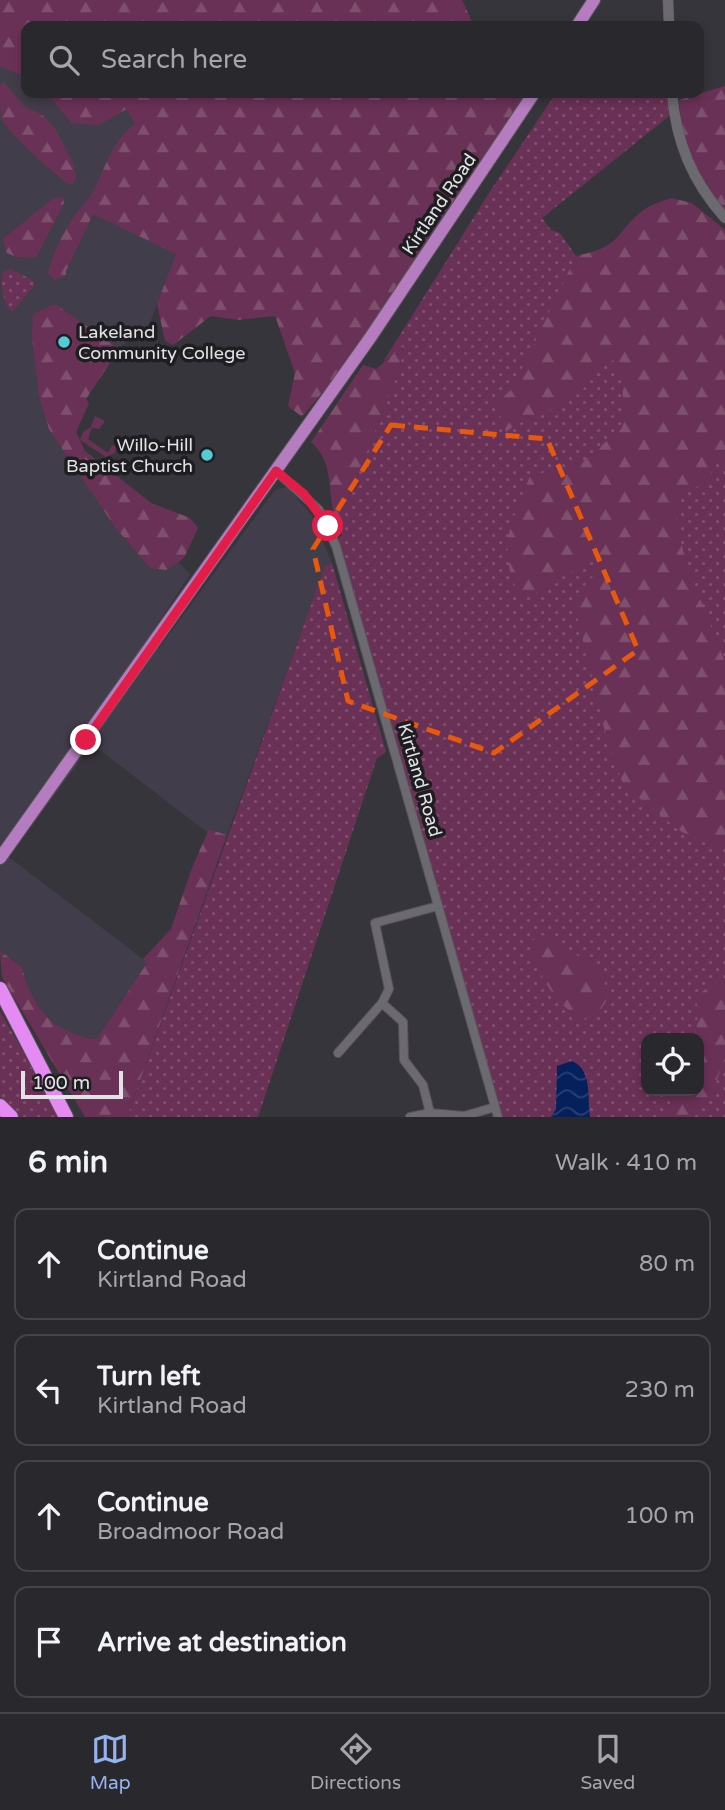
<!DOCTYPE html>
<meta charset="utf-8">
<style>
body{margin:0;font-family:"Varela Round",sans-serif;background:#353439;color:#f1f3f6}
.controls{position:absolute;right:21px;bottom:21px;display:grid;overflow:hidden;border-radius:14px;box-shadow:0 4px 10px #0003}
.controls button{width:63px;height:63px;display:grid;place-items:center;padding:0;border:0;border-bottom:2px solid #454449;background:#29282d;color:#f1f3f6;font:35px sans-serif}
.scale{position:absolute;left:21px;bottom:18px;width:102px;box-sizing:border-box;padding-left:7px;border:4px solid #e3e2e6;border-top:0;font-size:19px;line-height:24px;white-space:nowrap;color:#e3e2e6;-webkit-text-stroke:5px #1e1d20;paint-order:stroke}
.stop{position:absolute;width:21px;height:21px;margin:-16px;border:5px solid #e11d48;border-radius:50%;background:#fff}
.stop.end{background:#e11d48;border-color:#fff;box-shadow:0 2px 7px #0008}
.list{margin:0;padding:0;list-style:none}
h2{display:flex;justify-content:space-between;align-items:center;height:91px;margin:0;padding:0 28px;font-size:30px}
h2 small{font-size:23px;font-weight:400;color:#a5a6aa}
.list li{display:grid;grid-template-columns:46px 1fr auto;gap:21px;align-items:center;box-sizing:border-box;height:112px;margin:0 14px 14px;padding:0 14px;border:2px solid #454449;border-radius:14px}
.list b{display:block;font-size:26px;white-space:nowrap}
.list p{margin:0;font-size:23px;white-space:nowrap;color:#a5a6aa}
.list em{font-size:23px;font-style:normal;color:#a5a6aa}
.icon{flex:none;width:38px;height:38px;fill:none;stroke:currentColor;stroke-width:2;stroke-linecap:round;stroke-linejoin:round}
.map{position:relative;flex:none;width:725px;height:1117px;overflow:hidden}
.search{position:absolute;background:#29282d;box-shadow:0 4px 10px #0003;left:21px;right:21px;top:21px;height:77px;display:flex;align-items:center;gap:18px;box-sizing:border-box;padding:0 24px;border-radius:14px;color:#a5a6aa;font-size:26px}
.sheet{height:595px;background:#29282d}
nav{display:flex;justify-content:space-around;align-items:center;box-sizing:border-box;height:98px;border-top:2px solid #454449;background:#29282d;font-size:19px;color:#a5a6aa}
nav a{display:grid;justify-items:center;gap:4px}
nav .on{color:#95b2f1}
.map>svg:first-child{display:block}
.built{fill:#423d4a}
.grass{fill:url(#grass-dots);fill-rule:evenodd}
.forest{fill:url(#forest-firs)}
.park{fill:#6a3156}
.water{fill:url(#water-waves)}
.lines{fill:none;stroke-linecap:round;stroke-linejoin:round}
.minor-casing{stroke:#56535a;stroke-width:10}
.tertiary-casing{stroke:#56535a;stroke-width:11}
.primary-casing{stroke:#56535a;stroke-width:14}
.motorway-casing{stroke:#56535a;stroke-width:16}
.minor{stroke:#6c6971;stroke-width:8}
.tertiary{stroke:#6c6971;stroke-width:10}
.primary{stroke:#b57dbf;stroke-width:12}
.motorway{stroke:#e68af3;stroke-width:14}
.route{stroke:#e11d48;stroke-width:9}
.marked{fill:none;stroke:#e8590c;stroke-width:5;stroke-dasharray:14 9;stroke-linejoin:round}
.poi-dot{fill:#52ccd5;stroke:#1e1d20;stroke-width:2.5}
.labels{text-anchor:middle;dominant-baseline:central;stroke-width:7;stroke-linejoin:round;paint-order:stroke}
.street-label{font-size:18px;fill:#e3e2e6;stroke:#1e1d20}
.poi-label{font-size:18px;fill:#e3e2e6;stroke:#1e1d20;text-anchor:start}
</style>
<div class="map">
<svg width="725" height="1117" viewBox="0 0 725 1117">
<defs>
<pattern id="grass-dots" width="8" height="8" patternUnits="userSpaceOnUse" patternTransform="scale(1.75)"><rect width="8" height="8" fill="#6a3156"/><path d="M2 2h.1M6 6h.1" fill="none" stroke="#7f4f6e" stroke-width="1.8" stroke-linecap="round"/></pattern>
<pattern id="forest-firs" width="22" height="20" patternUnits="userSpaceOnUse" patternTransform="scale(1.75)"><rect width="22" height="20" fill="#6a3156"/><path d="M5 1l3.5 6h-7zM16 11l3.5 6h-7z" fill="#7f4f6e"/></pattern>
<pattern id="water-waves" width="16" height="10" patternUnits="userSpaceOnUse" patternTransform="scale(1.75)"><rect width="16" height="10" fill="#05205b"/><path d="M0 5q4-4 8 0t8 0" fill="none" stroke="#294073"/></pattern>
</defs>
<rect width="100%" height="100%" fill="#37353c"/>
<!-- built -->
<path class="built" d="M0 0 26 26V93H119L188 223 146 333 122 345 58 440 190 574 146 642 159 648 275 490 287 487 311 514 332 563 325 567 227 835 210 829 208 833 92 744 9 857 148 963 97 1039 66 1034 43 1013 26 987 22 967 0 951Z"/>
<!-- grass -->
<path class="grass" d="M556 93H667L669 116 542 218 551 230 560 233 576 256 600 314 725 282V1117H503L336 540 342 536 338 525 399 370 403 347 383 362 489 193ZM646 1038H699V1091H646Z
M11 269 32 280 35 285 12 312C3 304 0 283 3 272Z
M332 563 386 752 377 758 258 1117H127L325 566Z
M0 1011 60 1117H19L0 1097Z"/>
<!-- forest -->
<path class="forest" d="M0 0H462L474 26H26V77L0 66Z
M4 82 24 106 42 115 55 128 73 163 76 179 72 185C60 181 4 128 1 118 0 108 0 95 0 85Z
M725 86V211C695 180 682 143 679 100Z
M47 93H523L525 98 351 358 302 417 288 406 295 373 275 316 238 320 211 316 173 345 165 341 157 304 176 254 93 214 66 271V276L55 280 48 274C53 254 61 236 72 219 78 210 87 203 92 193 106 168 111 142 135 124L127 109 98 125 72 123Z
M55 197H63L64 203 36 258 16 257 7 253 3 239Z
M671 198 692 203 725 230V462H716L709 479 686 494 678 504 677 524 686 563 725 662V849L682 832 624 786 608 744 573 599 595 574V557L522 601C495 549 510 526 530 476L581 463 622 428 623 382 614 360 596 368C577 413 540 407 506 432L498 410 499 401 512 389 576 256C625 246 613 233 645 209 652 204 663 201 671 198Z
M55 304 115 346 112 360 86 399 89 403 76 432 85 451 151 503 190 518 198 528 184 558 166 570 150 568 115 527 49 429 39 396 32 337 33 314Z
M403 346 399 370 338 525C325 497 337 464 311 442L363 365 376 369Z
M209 829 227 835 127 1117H85L2 977 0 951 22 967C31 1007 54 1035 97 1039L147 963 143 959 171 929 192 868Z
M540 935C556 937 564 947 578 956 606 975 625 1002 583 1020 552 1001 538 975 529 941Z
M725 979V1058L713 1091 688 1117H666L677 1091H699V1038H694C705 1004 681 997 725 979Z"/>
<!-- park -->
<path class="park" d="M95 416 105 421 99 429 92 428 88 439 108 453 112 445 116 447 115 453 106 457 80 440 83 432 91 427Z"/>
<!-- water -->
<path class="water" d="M572 1061C593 1070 587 1098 590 1117H551L556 1109 557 1066Z"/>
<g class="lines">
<defs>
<path id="minor" d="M276 471 319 510 336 546 498 1117
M382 1003 403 1022 404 1060 423 1085 430 1113
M338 1053 382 1003 389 989 375 923 438 906
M410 1117 430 1113 464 1116 495 1107"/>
<path id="tertiary" d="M668 0 669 26
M672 93C676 142 692 181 725 218"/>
<path id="primary" d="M577 26 594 0
M0 858 370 338 534 93"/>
<path id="motorway" d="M0 989 66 1117
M0 1106 11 1117"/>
</defs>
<!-- minor casing -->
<use href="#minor" class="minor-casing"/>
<!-- tertiary casing -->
<use href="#tertiary" class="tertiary-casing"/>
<!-- primary casing -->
<use href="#primary" class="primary-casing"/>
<!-- motorway casing -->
<use href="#motorway" class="motorway-casing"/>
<!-- minor -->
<use href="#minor" class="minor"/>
<!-- tertiary -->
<use href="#tertiary" class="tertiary"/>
<!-- primary -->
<use href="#primary" class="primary"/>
<!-- motorway -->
<use href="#motorway" class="motorway"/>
</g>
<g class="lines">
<!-- route -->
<path class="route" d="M86 740 276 471 304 494 328 526"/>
</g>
<!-- marked area -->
<path class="marked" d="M391 425 547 439 638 650 494 753 348 701 313 549Z"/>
<!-- markers -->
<g class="poi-dot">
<circle cx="64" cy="342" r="7"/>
<circle cx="207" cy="455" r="7"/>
</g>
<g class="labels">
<!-- street labels -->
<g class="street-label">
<text transform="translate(439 204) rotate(-56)">Kirtland Road</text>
<text transform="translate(420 780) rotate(74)">Kirtland Road</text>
</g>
<!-- poi labels -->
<g class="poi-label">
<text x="78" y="332">Lakeland<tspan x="78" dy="21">Community College</tspan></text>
<text x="193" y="445" text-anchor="end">Willo-Hill<tspan x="193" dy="21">Baptist Church</tspan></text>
</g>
</g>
</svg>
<div class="controls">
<button><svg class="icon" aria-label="locate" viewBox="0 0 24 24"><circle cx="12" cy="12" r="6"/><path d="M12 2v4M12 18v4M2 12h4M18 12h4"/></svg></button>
</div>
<div class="scale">100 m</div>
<div class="stop" style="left:328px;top:526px"></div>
<div class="stop end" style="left:86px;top:740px"></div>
<div class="search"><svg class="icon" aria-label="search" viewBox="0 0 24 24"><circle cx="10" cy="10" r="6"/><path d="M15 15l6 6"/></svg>Search here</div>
</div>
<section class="sheet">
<h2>6 min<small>Walk · 410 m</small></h2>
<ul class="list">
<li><svg class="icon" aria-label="ahead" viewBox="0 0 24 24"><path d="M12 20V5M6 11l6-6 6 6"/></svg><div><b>Continue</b><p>Kirtland Road</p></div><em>80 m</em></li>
<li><svg class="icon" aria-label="left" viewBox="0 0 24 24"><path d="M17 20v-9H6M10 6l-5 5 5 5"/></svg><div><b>Turn left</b><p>Kirtland Road</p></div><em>230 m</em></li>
<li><svg class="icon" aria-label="ahead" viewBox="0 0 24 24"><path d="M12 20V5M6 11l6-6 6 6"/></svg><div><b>Continue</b><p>Broadmoor Road</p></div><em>100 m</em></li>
<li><svg class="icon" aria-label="arrive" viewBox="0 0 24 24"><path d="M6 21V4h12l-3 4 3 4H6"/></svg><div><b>Arrive at destination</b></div></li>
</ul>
</section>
<nav>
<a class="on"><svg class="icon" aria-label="map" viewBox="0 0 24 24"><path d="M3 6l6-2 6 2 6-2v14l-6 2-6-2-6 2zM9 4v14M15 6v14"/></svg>Map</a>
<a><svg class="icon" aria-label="directions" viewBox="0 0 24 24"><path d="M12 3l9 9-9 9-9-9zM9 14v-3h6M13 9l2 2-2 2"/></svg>Directions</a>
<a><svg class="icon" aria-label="saved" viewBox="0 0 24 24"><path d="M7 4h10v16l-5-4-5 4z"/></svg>Saved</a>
</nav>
